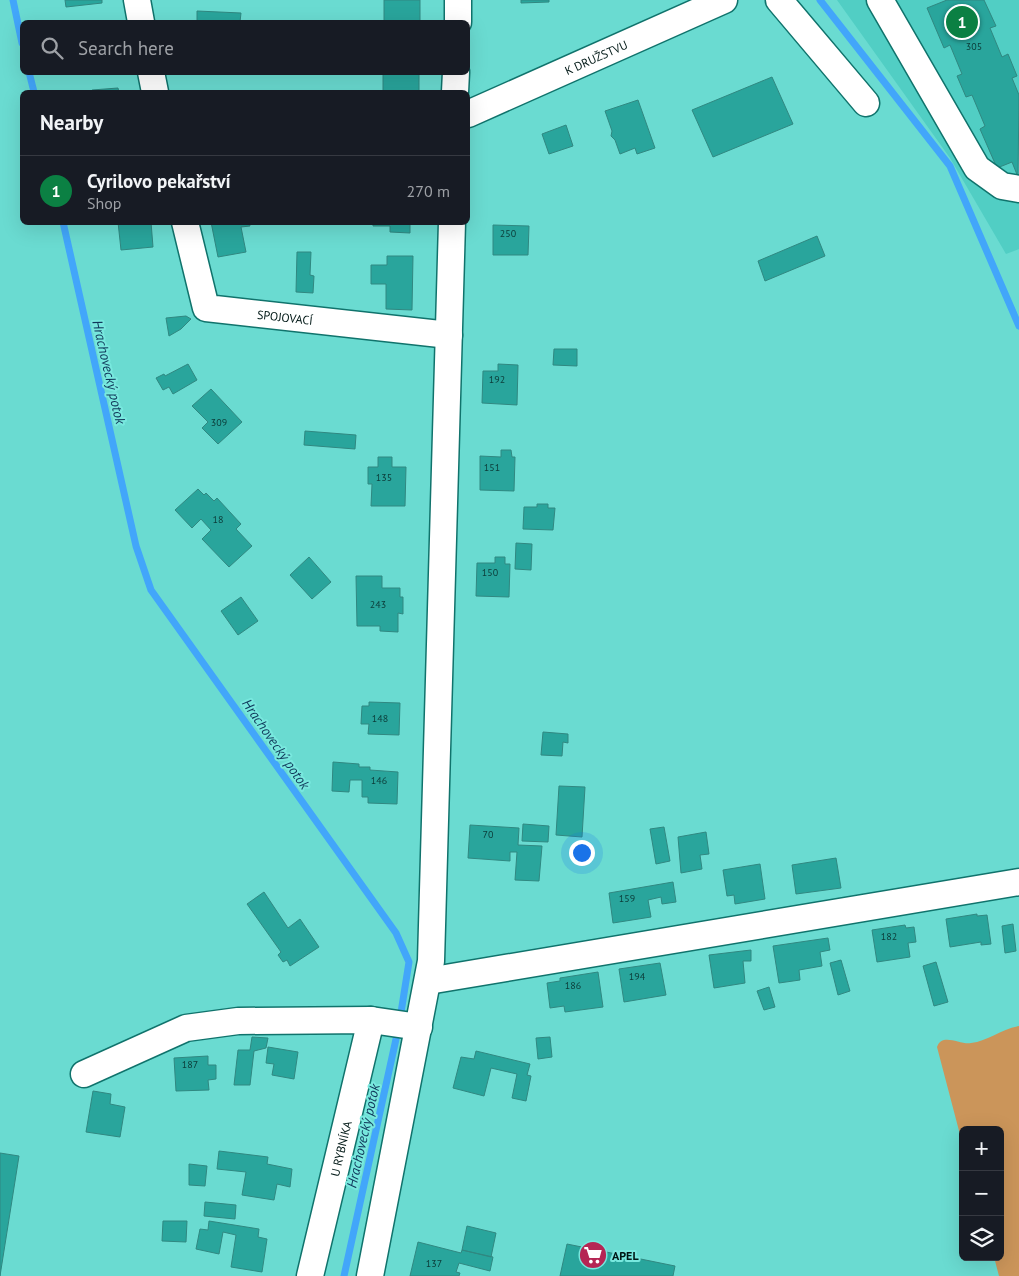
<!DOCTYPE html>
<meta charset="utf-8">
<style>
body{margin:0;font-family:"PT Sans",sans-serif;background:#242831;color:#f1f3f6}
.controls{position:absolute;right:15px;bottom:15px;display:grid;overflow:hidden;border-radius:8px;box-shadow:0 5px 20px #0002}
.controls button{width:45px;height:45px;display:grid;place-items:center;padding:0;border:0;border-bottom:1px solid #363941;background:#171b24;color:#f1f3f6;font:25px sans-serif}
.you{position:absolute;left:581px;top:852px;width:18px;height:18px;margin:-12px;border:4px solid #fff;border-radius:50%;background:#1a73e8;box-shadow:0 0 0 8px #1a73e833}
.badge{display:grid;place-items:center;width:32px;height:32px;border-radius:50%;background:#0b8043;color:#fff;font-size:16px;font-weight:700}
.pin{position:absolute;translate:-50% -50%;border:2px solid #fff;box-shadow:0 1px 5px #0006}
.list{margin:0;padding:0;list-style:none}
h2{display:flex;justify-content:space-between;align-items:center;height:65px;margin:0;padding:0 20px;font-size:21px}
h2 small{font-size:16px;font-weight:400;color:#9ea1a6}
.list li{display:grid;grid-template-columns:32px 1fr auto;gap:15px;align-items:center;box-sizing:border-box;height:70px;padding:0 20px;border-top:1px solid #363941}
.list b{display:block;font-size:19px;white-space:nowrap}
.list p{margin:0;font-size:16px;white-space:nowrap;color:#9ea1a6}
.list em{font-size:16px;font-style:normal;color:#9ea1a6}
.icon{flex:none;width:28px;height:28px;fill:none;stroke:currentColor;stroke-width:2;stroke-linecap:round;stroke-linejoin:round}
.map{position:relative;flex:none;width:1019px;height:1276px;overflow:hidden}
.search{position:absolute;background:#171b24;box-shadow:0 5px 20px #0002;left:20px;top:20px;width:450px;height:55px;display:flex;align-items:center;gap:12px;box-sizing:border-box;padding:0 18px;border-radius:8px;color:#9ea1a6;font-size:19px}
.panel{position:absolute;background:#171b24;box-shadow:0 5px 20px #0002;left:20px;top:90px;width:450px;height:135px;border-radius:8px}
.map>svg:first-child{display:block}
.built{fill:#51cec4}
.green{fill:#cb955a}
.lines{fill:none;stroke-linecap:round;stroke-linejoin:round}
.stream{stroke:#42a6fa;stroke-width:7}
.building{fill:#29a59c;stroke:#308881}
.minor-casing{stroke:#10736c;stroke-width:29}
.minor{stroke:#fff;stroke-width:26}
.labels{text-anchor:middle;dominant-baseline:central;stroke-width:4;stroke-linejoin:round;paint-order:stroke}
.number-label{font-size:10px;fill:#0b3b38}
.street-label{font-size:12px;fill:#011816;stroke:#78e8de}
.poi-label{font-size:12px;font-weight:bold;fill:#011816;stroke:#78e8de;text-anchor:start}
.water-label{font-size:14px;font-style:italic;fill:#10385a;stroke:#78e8de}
</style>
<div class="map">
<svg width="1019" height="1276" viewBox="0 0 1019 1276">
<rect width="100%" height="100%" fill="#6adbd1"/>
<!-- built -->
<path class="built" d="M837 0H1019V249L1006 254 950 158Z"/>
<!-- green -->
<path class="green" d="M1019 1026V1276H999L994 1257H1000V1130H963V1146L937 1047C942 1032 960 1045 971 1043 988 1041 1001 1029 1019 1026Z"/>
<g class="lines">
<!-- stream -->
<path class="stream" d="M13 0 22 43
M820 0 950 166 1019 326
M29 72 34 92
M63 222 136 546 151 590 396 933 409 962 400 1019
M344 1276 398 1030"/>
</g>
<!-- building -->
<path class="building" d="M65 0H102V3L66 7Z
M384 0H420V22H384Z
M521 0H549V2L521 3Z
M947 0H984L996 26 990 28 1002 57 1008 54 1017 76 1012 78 1019 95 1018 177 1012 162 997 168 980 129 985 126 972 95 966 97 957 76 962 74 950 45 944 48 927 8Z
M197 11 241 13 240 22H197Z
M383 72H419V92H383Z
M772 77 793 124 713 157 692 110Z
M118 88 119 92H92V90Z
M638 100 655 148 637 154 635 148 620 154 615 140 611 136 612 131 605 111Z
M566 125 573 146 549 154 542 134Z
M118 222H151L153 247 121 250Z
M211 222H249L250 226 241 227 246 252 218 257Z
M373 222H410V233L390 232V226H373Z
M493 225 529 226 528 255H493Z
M817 236 825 256 765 281 758 261Z
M297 252H311L310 275 314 276 313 293 296 292Z
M387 256H413L412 310 386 309V284H371V265H387Z
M186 316 191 319 181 329 169 336 166 318Z
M554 349H577V366L553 365Z
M188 364 197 380 173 394 169 387 163 390 156 378 164 374 165 376Z
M498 364 518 365 517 405 482 403 483 371H498Z
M211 389 242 422 218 444 202 428 208 422 192 406Z
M305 431 356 435 355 449 304 445Z
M501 450H511L512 457H515L514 491 480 490V456L501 457Z
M378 457H392V467H406L405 506H371L372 484H368V467H378Z
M198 489 204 495 206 493 214 501 217 498 241 524 236 529 252 546 229 567 202 539 211 530 201 519 192 528 175 510Z
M537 504H548V508H555L553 530 523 529 524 507H537Z
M516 543 532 544 531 570 515 569Z
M309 557 331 582 312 599 290 575Z
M495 557H505V564H510L509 597 476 596 477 563H495Z
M356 576H382V588H400V597H403V614L398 613V632L380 631V626H357Z
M241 597 258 621 238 635 221 611Z
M369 702 400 703 399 735 368 734 369 724H361L362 706H369Z
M543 732 568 734V743L563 742 562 756 541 755Z
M333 762 359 764V767H370V770L398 772 397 804 368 803V797H362V780H350L349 792 332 791Z
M559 786 585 787 582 837 556 835Z
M523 824 549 826 548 842 522 841Z
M470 825 519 828 518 845 542 846 539 881 515 880 517 852H510V861L468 858Z
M664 827 670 861 656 864 650 829Z
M706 832 709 854 700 855 702 869 681 873 678 837Z
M836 858 841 888 796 894 792 865Z
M760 864 765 899 735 904 734 895 727 896 723 870Z
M673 882 676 902 662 904 661 897 648 900 651 917 613 923 609 893Z
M264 892 288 928 300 919 319 947 290 966 287 960 283 962 278 955 281 952 247 904Z
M977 914V916L987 915 991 944 981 945V942L950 947 946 919Z
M1013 924 1016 951 1005 953 1002 926Z
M905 925 906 928 914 927 916 942 908 943 910 957 877 962 872 930Z
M828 938 830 950 820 952 822 966 799 970 800 980 779 983 773 946Z
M751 950V961H743L745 983 714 988 709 955Z
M841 960 850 991 838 995 830 963Z
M936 962 948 1002 934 1006 923 966Z
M660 963 666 995 624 1002 619 969Z
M598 972 603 1007 565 1012 564 1006 550 1008 547 983 560 981V978Z
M769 987 775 1007 764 1010 757 991Z
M252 1037 268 1038 266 1048 254 1051 250 1085H234L238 1050H250Z
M550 1037 552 1057 538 1059 536 1038Z
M268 1047 298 1052 294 1079 272 1075 274 1064 266 1063Z
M476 1051 530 1064 527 1075 531 1076 526 1101 512 1098 517 1074 491 1068 484 1096 453 1088 461 1057 474 1059Z
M208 1056V1065H216V1079L208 1080 209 1090 176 1091 174 1058Z
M93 1091 111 1094 110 1104 125 1107 120 1137 86 1132Z
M219 1151 268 1157 267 1164 292 1169 290 1187 277 1184 274 1200 242 1195 246 1172 217 1169Z
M0 1153 19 1156 0 1276Z
M189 1164 207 1166 205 1186 189 1185Z
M205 1202 236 1205 235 1219 204 1216Z
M163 1221H187L186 1242 162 1241Z
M209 1221 259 1229 258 1237 267 1239 262 1272 231 1267 236 1235 223 1232 219 1254 196 1249 200 1229 208 1230Z
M467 1226 496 1233 491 1257 462 1250Z
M418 1242 461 1253 462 1250 493 1257 490 1271 459 1263 456 1272 460 1273 459 1276H410Z
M567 1244 675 1266 673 1276H560Z"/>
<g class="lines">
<defs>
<g id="minor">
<path d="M137 0 141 22"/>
<path d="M779 0 866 103"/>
<path d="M880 0 977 168 1002 186 1019 189"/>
<path d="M458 22V0"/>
<path d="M151 72 155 92"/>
<path d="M455 92 456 72"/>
<path id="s1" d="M468 114 724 0"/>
<path id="s2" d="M185 222 206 308 449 335"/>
<path d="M428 981 1019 882"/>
<path d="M84 1074 186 1028 238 1021 371 1020 419 1027"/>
<path id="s3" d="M310 1276 371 1020"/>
<path d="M370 1276 431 961 452 222"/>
</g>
</defs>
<!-- minor casing -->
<use href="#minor" class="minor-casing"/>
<!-- minor -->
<use href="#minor" class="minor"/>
</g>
<!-- icons -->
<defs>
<symbol id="supermarket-disc" viewBox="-11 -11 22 22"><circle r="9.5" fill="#b52654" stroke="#78e8de"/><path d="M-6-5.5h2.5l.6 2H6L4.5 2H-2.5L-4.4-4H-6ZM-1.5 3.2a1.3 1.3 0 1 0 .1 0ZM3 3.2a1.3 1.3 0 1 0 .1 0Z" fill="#fff"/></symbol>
</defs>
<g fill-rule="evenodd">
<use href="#supermarket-disc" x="577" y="1239" width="32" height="32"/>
</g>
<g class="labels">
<!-- number labels -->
<g class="number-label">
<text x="974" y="46">305</text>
<text x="508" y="233">250</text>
<text x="497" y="379">192</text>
<text x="219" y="422">309</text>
<text x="492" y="467">151</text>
<text x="384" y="477">135</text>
<text x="218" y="519">18</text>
<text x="490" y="572">150</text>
<text x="378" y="604">243</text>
<text x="380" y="718">148</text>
<text x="379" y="780">146</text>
<text x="488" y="834">70</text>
<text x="627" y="898">159</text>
<text x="889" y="936">182</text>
<text x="637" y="976">194</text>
<text x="573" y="985">186</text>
<text x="190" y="1064">187</text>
<text x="434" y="1263">137</text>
</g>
<!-- street labels -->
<g class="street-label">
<text stroke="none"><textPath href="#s1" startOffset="140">K DRUŽSTVU</textPath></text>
<text stroke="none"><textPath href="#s2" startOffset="168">SPOJOVACÍ</textPath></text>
<text stroke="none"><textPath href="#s3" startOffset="131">U RYBNÍKA</textPath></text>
</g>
<!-- poi labels -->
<g class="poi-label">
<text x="612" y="1255">APEL</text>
</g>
<!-- water labels -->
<g class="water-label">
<text transform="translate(109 372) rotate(77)">Hrachovecký potok</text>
<text transform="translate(276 744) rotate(55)">Hrachovecký potok</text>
<text transform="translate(363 1136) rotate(-77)">Hrachovecký potok</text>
</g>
</g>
</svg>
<div class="controls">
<button>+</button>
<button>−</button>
<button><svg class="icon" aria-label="layers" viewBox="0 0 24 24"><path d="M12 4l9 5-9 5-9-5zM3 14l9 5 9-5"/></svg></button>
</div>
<div class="you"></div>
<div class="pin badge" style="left:962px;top:22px">1</div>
<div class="search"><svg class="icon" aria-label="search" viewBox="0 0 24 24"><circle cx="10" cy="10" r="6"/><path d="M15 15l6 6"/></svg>Search here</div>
<section class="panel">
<h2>Nearby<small></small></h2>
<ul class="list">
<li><span class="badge">1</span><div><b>Cyrilovo pekařství</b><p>Shop</p></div><em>270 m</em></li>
</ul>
</section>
</div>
